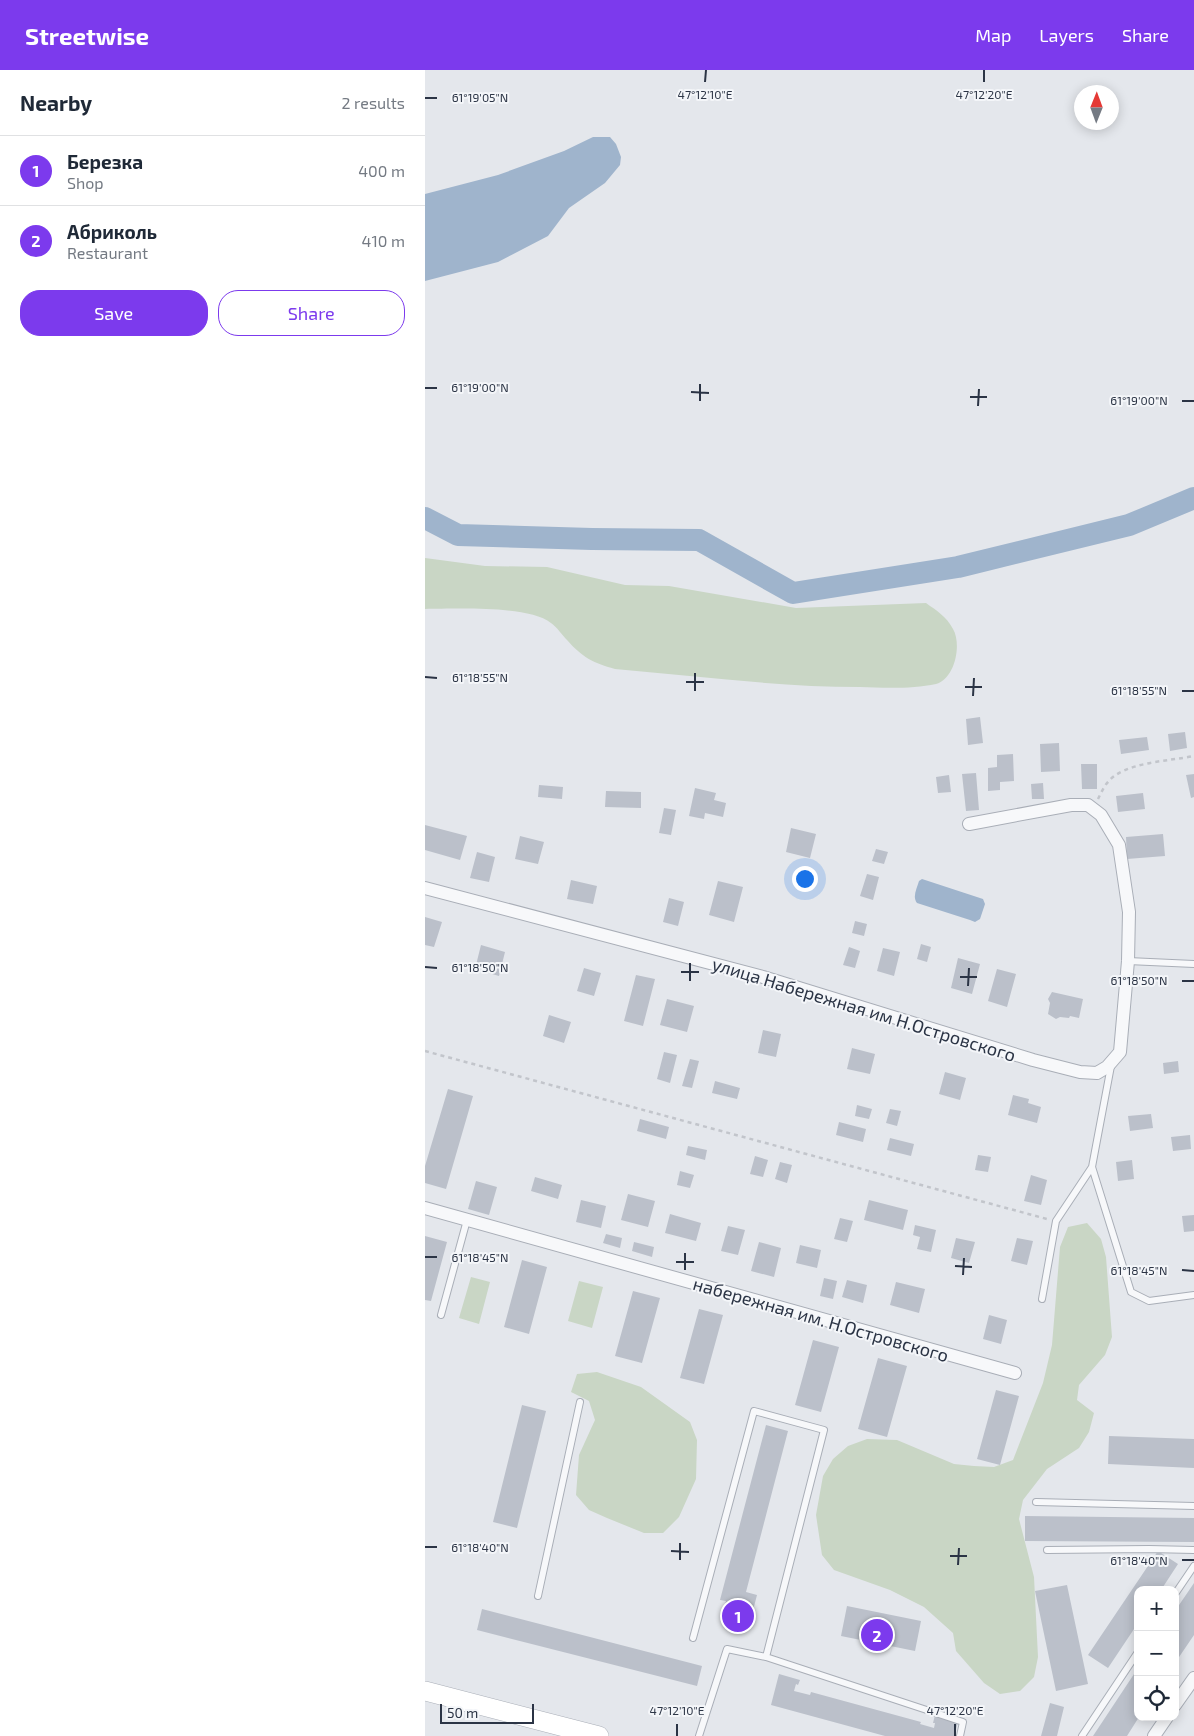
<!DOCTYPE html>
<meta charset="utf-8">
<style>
body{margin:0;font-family:"Exo 2",sans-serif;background:#f2f2f3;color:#1f2937}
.controls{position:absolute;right:15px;bottom:15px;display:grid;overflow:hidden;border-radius:10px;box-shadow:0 2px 12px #0003}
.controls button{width:45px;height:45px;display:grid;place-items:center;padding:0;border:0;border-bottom:1px solid #e0e1e3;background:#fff;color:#1f2937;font:25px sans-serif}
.compass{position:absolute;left:649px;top:15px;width:45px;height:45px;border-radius:50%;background:#fff;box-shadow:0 2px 12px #0003;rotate:1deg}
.scale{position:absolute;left:15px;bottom:12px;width:94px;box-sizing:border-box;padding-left:5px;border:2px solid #2b3445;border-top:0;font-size:14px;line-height:18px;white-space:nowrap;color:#2b3445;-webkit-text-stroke:4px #f4f6f9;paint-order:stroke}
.you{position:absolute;left:379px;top:808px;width:18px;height:18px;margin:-12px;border:4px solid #fff;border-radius:50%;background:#1a73e8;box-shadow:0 0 0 8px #1a73e833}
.badge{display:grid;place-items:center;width:32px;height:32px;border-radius:50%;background:#7c3aed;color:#fff;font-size:16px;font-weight:700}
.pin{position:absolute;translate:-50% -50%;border:2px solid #fff;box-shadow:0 1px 5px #0006}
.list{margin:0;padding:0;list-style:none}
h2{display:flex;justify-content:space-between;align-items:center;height:65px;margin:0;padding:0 20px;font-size:21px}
h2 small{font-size:16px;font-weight:400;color:#747a83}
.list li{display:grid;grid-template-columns:32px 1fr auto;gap:15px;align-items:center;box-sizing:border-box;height:70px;padding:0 20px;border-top:1px solid #e0e1e3}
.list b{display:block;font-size:19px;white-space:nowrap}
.list p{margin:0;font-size:16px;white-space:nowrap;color:#747a83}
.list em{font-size:16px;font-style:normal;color:#747a83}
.actions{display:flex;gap:10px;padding:15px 20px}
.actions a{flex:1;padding:11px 0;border:1px solid #7c3aed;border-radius:20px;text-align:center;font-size:18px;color:#7c3aed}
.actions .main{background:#7c3aed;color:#fff}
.icon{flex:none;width:28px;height:28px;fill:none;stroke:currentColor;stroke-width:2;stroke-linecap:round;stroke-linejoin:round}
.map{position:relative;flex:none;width:769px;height:1666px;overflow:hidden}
header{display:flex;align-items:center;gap:30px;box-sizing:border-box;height:70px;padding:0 25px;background:#7c3aed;color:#fff}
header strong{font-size:24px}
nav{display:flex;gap:28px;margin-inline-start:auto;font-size:18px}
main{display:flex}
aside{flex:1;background:#fff}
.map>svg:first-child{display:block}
.green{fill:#c9d6c5}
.water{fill:#9fb4cc}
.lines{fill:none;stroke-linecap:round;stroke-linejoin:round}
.river{stroke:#9fb4cc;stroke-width:22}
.building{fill:#bbc0ca}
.lane-casing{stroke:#a9aeb7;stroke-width:8}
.street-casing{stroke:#a9aeb7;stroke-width:14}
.secondary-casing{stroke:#a9aeb7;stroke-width:20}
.path{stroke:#c2c5cb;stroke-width:2.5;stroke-dasharray:4 4;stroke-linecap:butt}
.lane{stroke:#f7f8fa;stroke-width:6}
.street{stroke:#f7f8fa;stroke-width:12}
.secondary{stroke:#fff;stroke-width:19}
.ticks{fill:none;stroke:#2b3445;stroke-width:2}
.labels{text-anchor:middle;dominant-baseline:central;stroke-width:4;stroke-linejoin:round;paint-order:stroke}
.street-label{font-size:18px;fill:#2b3445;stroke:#f4f6f9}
.ticks-label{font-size:12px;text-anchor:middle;fill:#2b3445;stroke:#f4f6f9;stroke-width:4;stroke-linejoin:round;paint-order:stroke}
</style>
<header>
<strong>Streetwise</strong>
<nav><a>Map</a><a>Layers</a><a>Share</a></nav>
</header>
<main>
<aside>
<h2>Nearby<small>2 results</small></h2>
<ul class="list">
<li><span class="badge">1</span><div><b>Березка</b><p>Shop</p></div><em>400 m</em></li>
<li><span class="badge">2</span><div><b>Абриколь</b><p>Restaurant</p></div><em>410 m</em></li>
</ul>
<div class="actions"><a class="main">Save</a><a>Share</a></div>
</aside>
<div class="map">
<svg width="769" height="1666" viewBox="0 0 769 1666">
<rect width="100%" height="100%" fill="#e4e7ec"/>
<!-- green -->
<path class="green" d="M0 488 60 496 122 497 200 515 244 516 371 538 501 533C512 541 521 546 528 559 537 574 530 609 511 614 488 619 459 618 435 617 354 617 272 606 190 599 168 593 157 587 142 570 137 565 132 557 126 553 103 535 30 539 0 539Z
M662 1153 676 1169 681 1187 687 1267 680 1285 654 1315 652 1330 669 1343 664 1362 654 1378 622 1399 598 1430 594 1449 609 1507 613 1587 609 1607 595 1621 575 1624 559 1613 531 1581 528 1563 499 1537 465 1520 409 1500 397 1485 391 1445 398 1406 408 1389 423 1376 442 1369 472 1370 529 1394 549 1396 569 1397 588 1390 618 1313 627 1275 635 1177 643 1157Z
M46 1207 65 1212 54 1254 34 1248Z
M154 1211 178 1217 167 1258 143 1251Z
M172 1302 216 1317 265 1352 272 1370 271 1409 254 1447 238 1463H219L182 1448 164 1440 151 1425 154 1385 170 1350 164 1331 146 1322 152 1304Z"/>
<!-- water -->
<path class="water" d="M168 67H185L191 74 196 87 195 95 180 113 144 138 123 166 73 192 0 211V124L73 105 139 81Z
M497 809 558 829 560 834 555 849 550 852 545 850 492 833C487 827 492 818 494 811Z"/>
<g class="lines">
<!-- river -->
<path class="river" d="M0 448 33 465 167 469 274 470 368 523 533 497 704 455 769 428"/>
</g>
<!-- building -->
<path class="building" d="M555 647 558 673 543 675 541 649Z
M760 662 762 678 745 681 743 664Z
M722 667 724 680 696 684 694 670Z
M634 673 635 701 616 702 615 674Z
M588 684 589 711 575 712V720L563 721V698L572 697V685Z
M656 694H672V719H657Z
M551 703 554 740 541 741 537 704Z
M769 704V727L766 728 761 705Z
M524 705 526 722 513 723 511 707Z
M618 713 619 729H607L606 714Z
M114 715 138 717 137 729 113 727Z
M270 718 291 723 289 730 301 733 298 747 280 743 279 749 264 746Z
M181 721 216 722V738L180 737Z
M718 723 720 739 693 742 691 726Z
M239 738 251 740 246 765 234 763Z
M0 755 42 766 35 790 0 780Z
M366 758 391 764 385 788 361 782Z
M738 764 740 786 702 789 701 767Z
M95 766 119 772 113 794 90 789Z
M451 779 463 782 459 794 447 791Z
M52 782 70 787 64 812 45 808Z
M442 804 454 807 448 830 435 826Z
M146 810 172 816 168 834 142 829Z
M293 811 318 817 309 852 284 845Z
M244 828 259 832 253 856 238 852Z
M0 847 17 852 9 877 0 875Z
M430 851 442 854 439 866 427 863Z
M496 874 506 877 502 892 492 889Z
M56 875 80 882 74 906 50 899Z
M424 877 435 881 430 898 418 895Z
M458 878 475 882 469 906 452 901Z
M533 888 555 894 547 924 526 918Z
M159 898 176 903 169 926 152 921Z
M572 899 591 904 582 937 563 931Z
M211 905 230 909 218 956 199 951Z
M627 922 658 929 654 948 645 946 644 948 635 947 631 949 623 944 625 933 623 929Z
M242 929 269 936 262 962 235 955Z
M124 945 146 952 139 973 118 966Z
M338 960 356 964 351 987 333 983Z
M427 978 450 984 445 1004 422 999Z
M239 982 252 985 245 1013 232 1009Z
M265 989 274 991 267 1018 257 1016Z
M753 991 754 1002 739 1004 738 993Z
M520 1002 541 1008 535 1030 514 1024Z
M290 1011 315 1018 312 1029 287 1023Z
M23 1019 48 1026 21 1119 0 1113V1096Z
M588 1025 604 1029 603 1033 616 1037 612 1053 583 1045Z
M432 1035 447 1039 444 1049 430 1046Z
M465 1039 476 1041 472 1056 461 1053Z
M726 1044 728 1058 705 1061 703 1046Z
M215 1049 244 1057 241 1069 212 1061Z
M414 1052 441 1059 438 1072 411 1065Z
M765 1065 766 1079 748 1081 746 1067Z
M465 1068 489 1074 486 1086 462 1080Z
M263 1076 282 1080 280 1090 261 1085Z
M553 1085 566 1087 563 1102 550 1100Z
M330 1086 343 1090 338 1107 325 1104Z
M707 1090 709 1109 693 1111 691 1092Z
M355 1092 367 1095 362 1113 350 1109Z
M255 1101 269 1105 265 1118 252 1115Z
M606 1105 622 1110 616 1135 599 1131Z
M110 1107 137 1115 133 1129 106 1121Z
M51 1111 72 1117 64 1145 43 1139Z
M203 1124 230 1131 223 1157 196 1150Z
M156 1130 181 1136 176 1158 151 1152Z
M444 1130 483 1140 478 1160 439 1150Z
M245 1144 276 1153 271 1171 240 1163Z
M769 1145V1161L759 1162 757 1146Z
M415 1148 428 1151 422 1172 409 1169Z
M490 1155 511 1160 506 1182 492 1179 495 1167 488 1165Z
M303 1156 320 1160 313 1185 296 1181Z
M181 1164 197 1168 195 1178 178 1173Z
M0 1166 22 1172 6 1231 0 1230Z
M531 1168 550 1172 544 1193 526 1188Z
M592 1168 608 1171 602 1195 586 1191Z
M209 1172 229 1177 227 1187 207 1181Z
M334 1172 356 1178 349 1207 326 1201Z
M375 1175 396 1180 392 1198 371 1193Z
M97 1190 122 1197 104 1264 79 1257Z
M399 1208 412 1211 408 1229 395 1226Z
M422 1210 442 1215 438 1233 417 1227Z
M471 1212 500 1219 494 1243 465 1235Z
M208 1221 235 1228 217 1293 190 1286Z
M274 1239 298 1245 279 1314 255 1308Z
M564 1245 582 1250 576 1274 558 1269Z
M388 1270 414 1277 396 1342 370 1335Z
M453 1288 482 1296 462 1367 433 1359Z
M571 1320 594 1326 575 1395 552 1389Z
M97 1335 121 1341 92 1458 68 1452Z
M341 1355 363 1361 321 1522 332 1525 324 1556 296 1548 301 1531 295 1530Z
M684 1366 769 1369V1398L683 1394Z
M600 1446 769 1448V1472L600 1471Z
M733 1481 753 1494 736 1520H713V1553L683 1598 663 1585Z
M769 1513V1565L750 1593V1541Z
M642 1515 663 1614 631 1621 610 1521Z
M422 1536 496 1551 490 1581 416 1566Z
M57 1539 277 1596 272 1616 52 1560Z
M713 1598V1647H714L702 1666H668Z
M354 1604 375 1610 373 1615 371 1614 369 1621 385 1625 386 1622 496 1652 495 1654 509 1658 510 1653H508L510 1645 533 1652 529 1666H460L346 1635Z
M625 1633 639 1637 632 1666H616Z"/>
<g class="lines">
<defs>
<path id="lane" d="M703 891 769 894
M667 1097 706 1222 724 1231 769 1225
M617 1229 631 1151 667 1097 686 996
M16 1245 42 1150
M611 1432 769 1436
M622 1480 724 1479 769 1480
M750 1524 769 1496
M113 1526 155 1332
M268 1568 329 1341 399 1360 341 1587
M274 1666 302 1579 341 1587 538 1652 535 1666
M657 1666 713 1582"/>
<path id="street" d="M0 818 338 907 608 990 655 1002 672 1003 682 997 695 982 703 891 704 842 694 775 676 745 663 735H646L544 754
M0 1138 590 1303
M750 1635 769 1608
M729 1666 742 1647"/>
<path id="secondary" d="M0 1621 174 1666"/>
</defs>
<!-- lane casing -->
<use href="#lane" class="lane-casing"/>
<!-- street casing -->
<use href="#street" class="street-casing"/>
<!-- secondary casing -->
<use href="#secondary" class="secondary-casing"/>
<!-- path -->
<path class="path" d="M673 729C676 723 679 716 683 712 699 692 745 691 769 686
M0 981 622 1149"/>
<!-- lane -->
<use href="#lane" class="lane"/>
<!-- street -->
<use href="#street" class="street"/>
<!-- secondary -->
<use href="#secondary" class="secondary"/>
</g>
<!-- ticks -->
<path class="ticks" d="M280 12 281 0M559 12V0M0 28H12M0 318H12M266 322 284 323M545 327H562M275 331V314M757 331H769M553 336 554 319M0 607 12 608M261 612H279M540 617H557M270 621V603M757 621H769M548 626 549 608M0 897 12 898M256 902H274M535 907H552M265 911V893M757 911H769M543 916 544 898M0 1187H12M251 1192H269M530 1196 547 1197M260 1200V1183M757 1200 769 1201M538 1205 539 1188M0 1477H12M246 1481 264 1482M525 1486H542M255 1490V1473M757 1490H769M533 1495 534 1478M252 1666V1654M530 1666V1654"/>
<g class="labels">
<!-- street labels -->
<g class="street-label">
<text transform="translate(439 939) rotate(17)">улица Набережная им Н.Островского</text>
<text transform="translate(396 1249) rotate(16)">набережная им. Н.Островского</text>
</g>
</g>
<g class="ticks-label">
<text x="280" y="29">47°12'10"E</text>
<text x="559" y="29">47°12'20"E</text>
<text x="55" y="32">61°19'05"N</text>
<text x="55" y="322">61°19'00"N</text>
<text x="714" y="335">61°19'00"N</text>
<text x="55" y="612">61°18'55"N</text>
<text x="714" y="625">61°18'55"N</text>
<text x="55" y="902">61°18'50"N</text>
<text x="714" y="915">61°18'50"N</text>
<text x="55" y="1192">61°18'45"N</text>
<text x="714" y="1205">61°18'45"N</text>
<text x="55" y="1482">61°18'40"N</text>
<text x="714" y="1495">61°18'40"N</text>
<text x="252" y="1645">47°12'10"E</text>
<text x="530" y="1645">47°12'20"E</text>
</g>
</svg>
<div class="controls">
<button>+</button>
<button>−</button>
<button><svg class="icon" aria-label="locate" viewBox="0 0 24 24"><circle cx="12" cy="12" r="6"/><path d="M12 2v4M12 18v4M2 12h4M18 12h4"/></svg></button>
</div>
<svg class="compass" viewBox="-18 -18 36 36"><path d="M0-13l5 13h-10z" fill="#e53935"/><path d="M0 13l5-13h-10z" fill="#747a83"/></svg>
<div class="scale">50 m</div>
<div class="you"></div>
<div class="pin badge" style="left:313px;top:1546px">1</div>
<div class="pin badge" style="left:452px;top:1565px">2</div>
</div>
</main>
